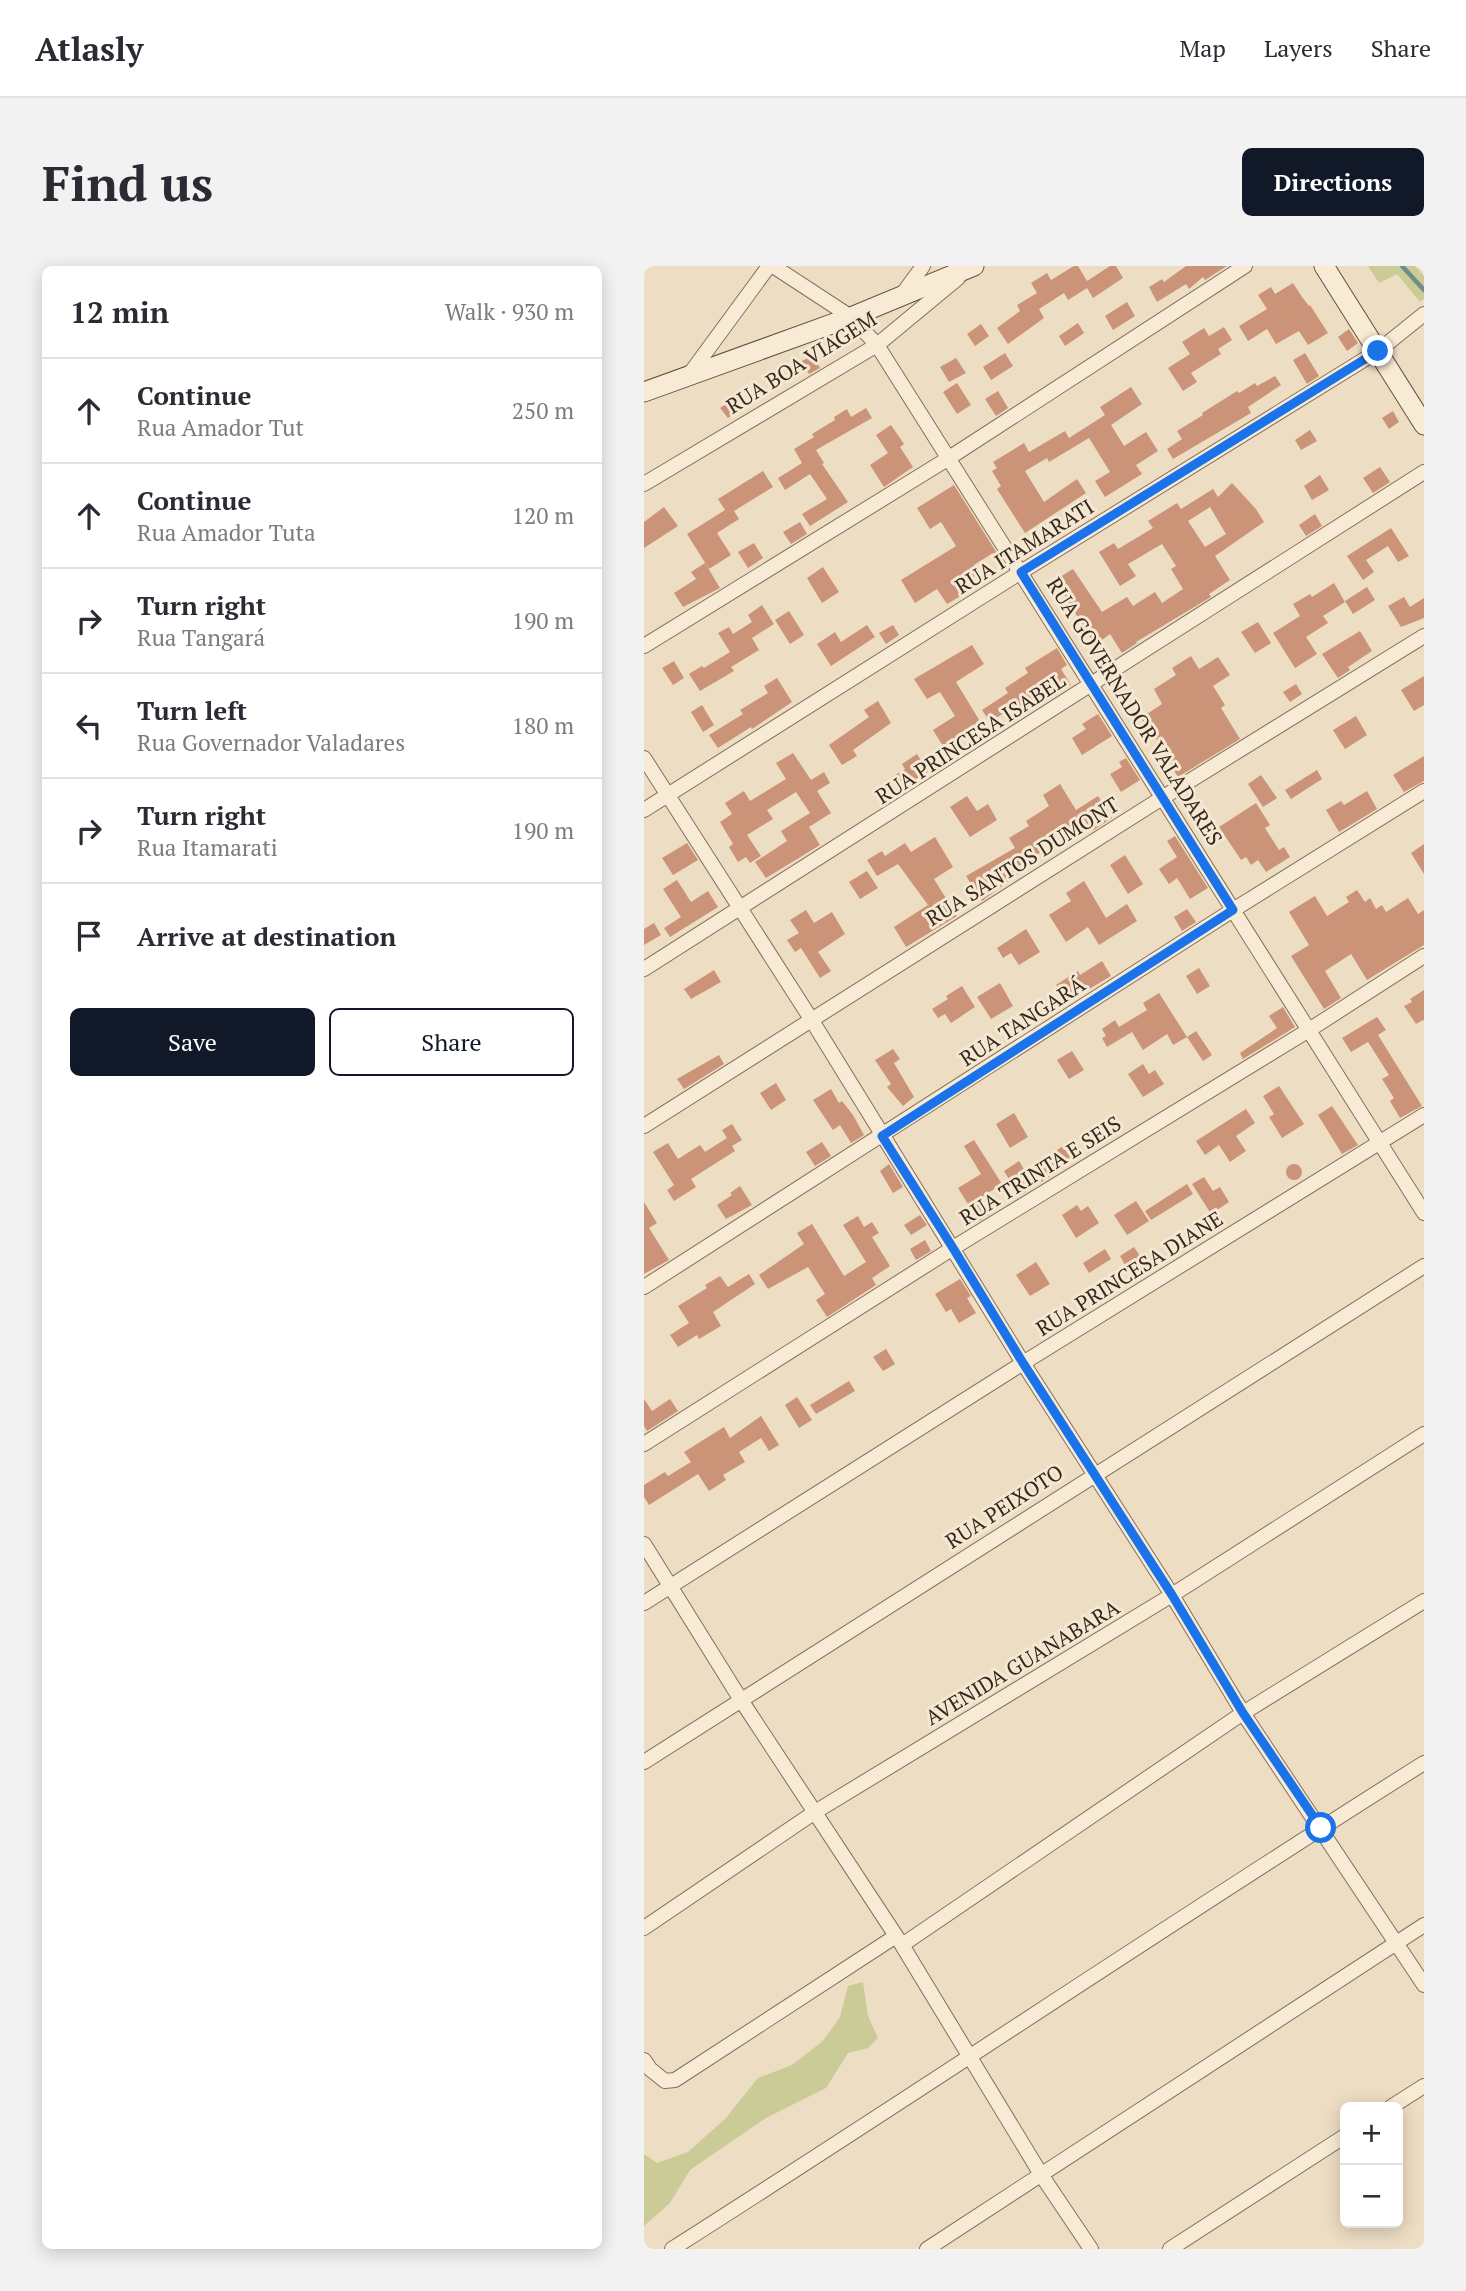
<!DOCTYPE html>
<meta charset="utf-8">
<style>
body{margin:0;font-family:"PT Serif",serif;background:#f2f2f3;color:#2b2b33}
.controls{position:absolute;right:21px;bottom:21px;display:grid;overflow:hidden;border-radius:10px;box-shadow:0 4px 18px #0003}
.controls button{width:63px;height:63px;display:grid;place-items:center;padding:0;border:0;border-bottom:2px solid #e1e1e2;background:#fff;color:#2b2b33;font:35px sans-serif}
.stop{position:absolute;width:21px;height:21px;margin:-16px;border:5px solid #1a73e8;border-radius:50%;background:#fff}
.stop.end{background:#1a73e8;border-color:#fff;box-shadow:0 2px 7px #0008}
.list{margin:0;padding:0;list-style:none}
h2{display:flex;justify-content:space-between;align-items:center;height:91px;margin:0;padding:0 28px;font-size:30px}
h2 small{font-size:23px;font-weight:400;color:#7c7c81}
.list li{display:grid;grid-template-columns:46px 1fr auto;gap:21px;align-items:center;box-sizing:border-box;height:105px;padding:0 28px;border-top:2px solid #e1e1e2}
.list b{display:block;font-size:26px;white-space:nowrap}
.list p{margin:0;font-size:23px;white-space:nowrap;color:#7c7c81}
.list em{font-size:23px;font-style:normal;color:#7c7c81}
.actions{display:flex;gap:14px;padding:21px 28px}
.actions a{flex:1;padding:16px 0;border:2px solid #111827;border-radius:10px;text-align:center;font-size:24px;color:#111827}
.actions .main{background:#111827;color:#fff}
.icon{flex:none;width:38px;height:38px;fill:none;stroke:currentColor;stroke-width:2;stroke-linecap:round;stroke-linejoin:round}
.map{position:relative;flex:none;width:780px;height:1983px;overflow:hidden;border-radius:10px}
header{display:flex;align-items:center;gap:42px;box-sizing:border-box;height:98px;padding:0 35px;background:#fff;border-bottom:2px solid #e1e1e2}
header strong{font-size:33px}
nav{display:flex;gap:38px;margin-inline-start:auto;font-size:24px}
.intro{display:flex;align-items:center;justify-content:space-between;box-sizing:border-box;height:168px;padding:0 42px}
h1{margin:0;font-size:49px}
.button{padding:18px 32px;border-radius:10px;background:#111827;color:#fff;font-size:24px;font-weight:700}
main{display:flex;gap:42px;padding:0 42px}
aside{flex:1;background:#fff;border-radius:10px;box-shadow:0 4px 18px #0003}
.map>svg:first-child{display:block}
.green{fill:#cacb97}
.lines{fill:none;stroke-linecap:round;stroke-linejoin:round}
.stream{stroke:#6c8e83;stroke-width:4.5}
.building{fill:#cb9479;fill-rule:evenodd}
.street-casing{stroke:#876e5a;stroke-width:16}
.secondary-casing{stroke:#694f3d;stroke-width:21}
.street{stroke:#f8ebd6;stroke-width:14}
.secondary{stroke:#f8ebd6;stroke-width:19}
.route{stroke:#1a73e8;stroke-width:9}
.labels{text-anchor:middle;dominant-baseline:central;stroke-width:6;stroke-linejoin:round;paint-order:stroke}
.street-label{font-size:21px;fill:#37281e;stroke:#f5e8d2}
</style>
<header>
<strong>Atlasly</strong>
<nav><a>Map</a><a>Layers</a><a>Share</a></nav>
</header>
<div class="intro"><h1>Find us</h1><a class="button">Directions</a></div>
<main>
<aside>
<h2>12 min<small>Walk · 930 m</small></h2>
<ul class="list">
<li><svg class="icon" aria-label="ahead" viewBox="0 0 24 24"><path d="M12 20V5M6 11l6-6 6 6"/></svg><div><b>Continue</b><p>Rua Amador Tut</p></div><em>250 m</em></li>
<li><svg class="icon" aria-label="ahead" viewBox="0 0 24 24"><path d="M12 20V5M6 11l6-6 6 6"/></svg><div><b>Continue</b><p>Rua Amador Tuta</p></div><em>120 m</em></li>
<li><svg class="icon" aria-label="right" viewBox="0 0 24 24"><path d="M7 20v-9h11M14 6l5 5-5 5"/></svg><div><b>Turn right</b><p>Rua Tangará</p></div><em>190 m</em></li>
<li><svg class="icon" aria-label="left" viewBox="0 0 24 24"><path d="M17 20v-9H6M10 6l-5 5 5 5"/></svg><div><b>Turn left</b><p>Rua Governador Valadares</p></div><em>180 m</em></li>
<li><svg class="icon" aria-label="right" viewBox="0 0 24 24"><path d="M7 20v-9h11M14 6l5 5-5 5"/></svg><div><b>Turn right</b><p>Rua Itamarati</p></div><em>190 m</em></li>
<li><svg class="icon" aria-label="arrive" viewBox="0 0 24 24"><path d="M6 21V4h12l-3 4 3 4H6"/></svg><div><b>Arrive at destination</b></div></li>
</ul>
<div class="actions"><a class="main">Save</a><a>Share</a></div>
</aside>
<div class="map">
<svg width="780" height="1983" viewBox="0 0 780 1983">
<rect width="100%" height="100%" fill="#edddc3"/>
<!-- green -->
<path class="green" d="M724 0H771L780 10V33L776 36 753 8 735 17Z
M219 1716 224 1750 234 1772 224 1782 204 1787 182 1822 122 1852 46 1904 26 1937 0 1960V1888L13 1897 44 1886 81 1853 114 1812 148 1799 179 1775 196 1751 204 1720Z"/>
<g class="lines">
<!-- stream -->
<path class="stream" d="M758 0 780 24"/>
</g>
<!-- building -->
<path class="building" d="M430 0H434L443 15 466 0H472L479 12 449 32 443 22 424 34 420 27 395 43 400 52 364 78 353 62 376 45 373 39 393 27 387 17 403 7 407 14Z
M542 0H583L561 14 559 11 545 23 542 18 513 36 505 21 518 13 520 16Z
M649 17 658 31 665 40 666 39 684 67 664 79 655 65 632 78 623 63 604 75 595 60 623 43 614 29 627 21 631 28Z
M483 36 491 50 469 64 461 50Z
M434 57 440 67 421 80 415 70Z
M337 58 345 70 331 80 323 68Z
M580 61 588 74 574 83 577 88 547 107 553 116 539 125 524 102 546 88 538 76 560 62 565 70Z
M705 63 714 77 703 85 694 71Z
M361 87 369 100 347 114 339 101Z
M661 87 675 110 663 118 649 94Z
M169 89 176 102 165 108 163 105 154 110 149 100Z
M312 92 322 107 305 116 296 101Z
M631 110 637 119 604 141 607 147 529 193 523 183 538 173 533 165 559 149 558 147 593 125 595 127 611 117 613 120Z
M313 117 327 139 313 148 299 126Z
M487 121 498 138 467 159 480 180 502 166 514 185 492 199 498 208 461 231 451 215 466 206 445 172 405 196 403 192 381 205 400 236 433 213 442 227 381 267 353 223 357 220 348 205 353 202 349 196 380 177 385 186 421 165 425 172 461 149 456 141Z
M354 125 364 142 352 150 341 133Z
M91 132 98 142 84 152 76 142Z
M222 142 228 152 172 184 180 197 178 198 204 236 166 260 158 248 183 233 166 208 141 224 134 212 158 197 150 183 170 171 168 168 191 154 190 151 203 143 207 151Z
M749 145 755 156 745 163 738 152Z
M247 159 260 178 256 181 269 201 240 221 226 199 244 187 232 169Z
M666 164 673 175 657 184 651 174Z
M736 201 746 216 729 227 719 212Z
M119 205 129 221 90 245 95 253 73 267 87 289 65 303 43 268 81 244 74 233Z
M676 209 685 224 668 234 660 220Z
M588 217 612 243 620 256 571 290 586 314 565 328 567 331 492 376 493 377 478 387 466 368 451 379 411 314 429 303 458 346 483 331 489 340 511 326 518 337 539 323 527 303 532 300 518 278 484 298 492 310 476 320 455 286 470 277 474 283 509 262 504 255 533 237 537 243 569 223 574 231ZM566 241 582 268 561 281 544 255Z
M310 219 356 292 353 294 349 287 330 299 336 307 315 320 320 328 303 338 293 323 271 337 257 314 312 280 297 256 286 263 273 242Z
M20 241 34 260 0 282V256Z
M671 248 678 260 662 270 655 259Z
M156 256 163 268 147 278 139 266Z
M747 262 765 290 754 296 744 280 722 294 730 306 719 314 703 290Z
M110 277 119 292 104 302 94 286Z
M61 297 76 322 39 341 30 327 52 313 47 306Z
M179 301 195 326 178 337 163 312Z
M690 317 701 336 679 350 684 357 662 371 673 388 651 402 629 367 656 350 649 338 666 328 668 331Z
M723 321 731 334 709 348 701 335Z
M760 331 766 341 780 332V352L757 361 744 340Z
M118 339 130 358 108 372 115 384 87 401 90 405 56 425 45 408 58 400 60 402 86 386 74 367 85 361 89 368 108 356 104 349Z
M145 345 160 369 146 378 131 354Z
M614 356 627 377 611 387 597 366Z
M223 359 231 371 187 400 173 378 191 366 197 376Z
M249 359 255 369 242 378 235 367Z
M716 365 728 385 704 401 706 404 694 412 678 388Z
M328 379 340 398 312 416 337 457 299 480 289 464 311 450 296 426 283 433 270 413Z
M413 382 423 399 417 403 427 419 411 430 407 423 375 444 372 439 346 456 338 444 364 427 361 422 384 407 381 402Z
M547 390 555 403 574 391 586 409 569 420 581 439 577 442 596 473 534 511 526 498 529 496 497 452 518 438 510 423 532 409 528 402Z
M30 395 40 412 29 419 18 402Z
M780 410V439L770 445 757 424Z
M133 412 148 436 108 463 107 461 74 482 65 469 99 448 96 444 124 427 120 420Z
M652 418 658 428 646 436 639 426Z
M234 435 247 457 209 484 213 490 198 499 185 479 225 451 220 444Z
M58 439 70 459 59 466 47 446Z
M454 448 468 470 438 489 428 472 442 463 438 458Z
M712 450 723 469 701 483 689 464Z
M149 487 167 514 180 506 186 517 173 525 187 547 165 561 176 579 122 612 111 596 143 575 137 565 166 547 152 526 123 544 129 553 103 569 117 590 106 597 102 591 94 596 85 581 89 578 76 556 88 548 81 537 100 525 106 535 142 513 132 497Z
M273 488 284 506 256 523 248 511 261 503 258 498Z
M780 490V515L760 526 749 509Z
M482 492 496 514 477 526 466 508 478 501 475 496Z
M673 504 678 513 647 533 641 524Z
M617 509 633 532 619 541 604 518Z
M416 518 432 544 454 530 468 552 448 565 440 553 422 565 420 561 392 579 397 586 375 600 378 605 338 635 322 610 371 582 365 572 385 560 382 555 405 540 399 529Z
M723 525 733 543 695 566 682 544 697 535 700 539Z
M323 530 333 545 344 538 353 554 326 571 306 541Z
M612 537 626 559 621 562 635 584 640 581 646 591 622 606 614 594 607 599 602 591 597 594 575 561Z
M531 570 564 622 546 633 533 612 525 618 515 603 533 591 523 575Z
M291 571 309 601 290 613 313 650 262 681 250 661 284 639 254 598 233 610 223 594 238 585 241 590 261 577 267 586Z
M43 577 54 594 29 609 18 592Z
M780 578V608L767 587Z
M481 589 499 618 484 628 466 599Z
M223 605 234 622 216 633 205 616Z
M33 614 47 636 64 625 74 641 26 671 20 662 37 651 19 623Z
M440 615 462 652 483 638 493 655 455 679 444 661 422 676 405 649 427 635 422 627Z
M713 624 721 636 726 632 732 643 738 639 742 646 764 632 774 648 780 644V679L723 714 707 688 681 705 697 732 680 743 647 690 665 679 645 646 671 630 683 650 705 636 702 631Z
M543 643 552 656 538 665 530 651Z
M162 644 170 657 188 646 201 668 174 686 187 705 176 712 157 682 151 686 143 674 155 667 146 654Z
M10 657 17 669 0 679V663Z
M382 663 396 686 375 699 367 687 359 692 353 682Z
M458 695 467 710 420 738 412 725 415 723 412 719 434 705 436 709Z
M555 702 566 720 553 728 542 710Z
M70 704 77 716 47 733 40 723Z
M356 717 369 740 347 753 333 731Z
M318 720 331 741 307 757 301 748 294 752 288 743 304 733 302 730Z
M780 724V755L779 754 772 758 760 740 768 736 766 733Z
M515 727 543 771 529 779 523 768 499 784 488 766 463 781 458 772 462 770 458 763 471 754 475 761 503 744 499 737Z
M639 741 651 761 599 793 596 787 633 762 625 750Z
M733 751 742 764 734 769 778 840 756 852 746 835 750 832 738 813 745 809 724 776 707 786 698 772Z
M552 765 568 789 559 795 543 771Z
M249 783 256 793 250 797 270 831 259 840 243 821 247 818 231 794Z
M428 785 440 804 425 813 413 794Z
M75 789 80 798 40 823 33 813Z
M499 798 505 808 511 804 520 818 499 831 484 808Z
M132 817 142 834 127 844 116 827Z
M635 820 660 858 638 872 625 851 630 848 619 830Z
M187 823 195 837 198 835 209 849 220 869 207 877 196 859 189 864 169 834Z
M688 840 714 879 698 888 674 849Z
M602 843 611 857 592 870 602 885 586 896 575 879 561 889 552 875Z
M370 847 384 871 366 882 352 858Z
M88 858 98 874 88 880 91 885 47 913 52 921 30 935 23 924 30 919 9 886 24 877 34 893 56 879 61 886 83 872 78 864Z
M330 874 358 918 336 932 346 948 332 957 324 945 327 943 314 922 337 908 320 880Z
M178 876 187 890 171 900 162 886Z
M419 880 427 893 419 898 421 901 375 930 360 905 375 895 383 908 405 894 403 891Z
M245 898 259 921 249 927 236 905Z
M642 906a8 8 0 1 1 16 0a8 8 0 1 1-16 0Z
M560 911 569 925 576 921 585 936 567 948 548 918Z
M543 918 549 928 507 954 501 945Z
M96 920 108 939 82 953 73 939 88 929 86 927Z
M492 935 505 955 483 969 470 949Z
M0 936 13 957 5 962 25 994 0 1008Z
M433 939 437 945 444 940 455 957 432 972 418 949Z
M276 949 283 959 267 969 260 959Z
M214 950 220 961 228 956 235 967 228 971 246 1000 228 1012 232 1019 183 1051 172 1034 181 1028 164 1001 124 1023 115 1009 160 978 153 967 168 958 200 1010 222 996 199 959Z
M281 974 287 985 272 994 266 983Z
M490 981 505 1004 490 1014 476 990Z
M461 983 467 993 445 1007 439 997Z
M392 996 406 1018 386 1030 372 1009Z
M105 1008 111 1018 69 1046 77 1060 55 1073 53 1069 34 1081 26 1069 45 1057 34 1040 63 1022 61 1019 76 1010 84 1021Z
M316 1013 327 1030 323 1032 332 1047 315 1057 307 1043 302 1046 291 1028Z
M242 1083 251 1098 239 1105 229 1091Z
M205 1115 211 1125 172 1148 166 1139Z
M153 1131 168 1154 155 1162 141 1139Z
M0 1133 8 1145 26 1133 34 1145 3 1165 0 1160Z
M117 1150 135 1179 125 1185 117 1172 95 1186 101 1196 79 1209 82 1214 65 1225 54 1208 5 1239 0 1231V1219L21 1206 24 1210 47 1196 40 1186 80 1161 86 1172Z"/>
<g class="lines">
<defs>
<path id="street" d="M129 0 207 51 233 79 780 947
M257 30 279 0
M45 109 125 0
M0 218 233 79 314 12
M0 380 305 192 601 0
M0 492 167 753 379 1097 528 1329 599 1447 780 1719
M0 544 377 306 734 85 780 48
M0 703 780 206
M0 860 518 532 780 370
M0 1021 589 644 780 525
M0 1178 309 982 665 764 780 690
M0 1278 97 1434 258 1679 398 1910 447 1983
M0 1337 379 1097 780 849
M0 1496 780 1000
M0 1662 171 1546 528 1329 780 1168
M258 1679 599 1447 780 1335
M0 1794 6 1803 21 1815 31 1814 252 1670
M747 1841 780 1820
M28 1983C280 1823 527 1656 780 1497
M283 1983 780 1659
M526 1983 701 1870"/>
<path id="secondary" d="M680 0 780 159
M0 126 207 51 330 0"/>
</defs>
<!-- street casing -->
<use href="#street" class="street-casing"/>
<!-- secondary casing -->
<use href="#secondary" class="secondary-casing"/>
<!-- street -->
<use href="#street" class="street"/>
<!-- secondary -->
<use href="#secondary" class="secondary"/>
</g>
<g class="lines">
<!-- route -->
<path class="route" d="M677 1562 599 1447 528 1329 379 1097 309 982 238 870 589 644 377 306 734 85"/>
</g>
<g class="labels">
<!-- street labels -->
<g class="street-label">
<text transform="translate(157 96) rotate(-32)">RUA BOA VIAGEM</text>
<text transform="translate(380 280) rotate(-32)">RUA ITAMARATI</text>
<text transform="translate(491 445) rotate(58)">RUA GOVERNADOR VALADARES</text>
<text transform="translate(326 472) rotate(-33)">RUA PRINCESA ISABEL</text>
<text transform="translate(378 595) rotate(-32)">RUA SANTOS DUMONT</text>
<text transform="translate(378 755) rotate(-33)">RUA TANGARÁ</text>
<text transform="translate(396 904) rotate(-32)">RUA TRINTA E SEIS</text>
<text transform="translate(485 1007) rotate(-32)">RUA PRINCESA DIANE</text>
<text transform="translate(360 1240) rotate(-33)">RUA PEIXOTO</text>
<text transform="translate(378 1396) rotate(-31)">AVENIDA GUANABARA</text>
</g>
</g>
</svg>
<div class="controls">
<button>+</button>
<button>−</button>
</div>
<div class="stop" style="left:677px;top:1562px"></div>
<div class="stop end" style="left:734px;top:85px"></div>
</div>
</main>
